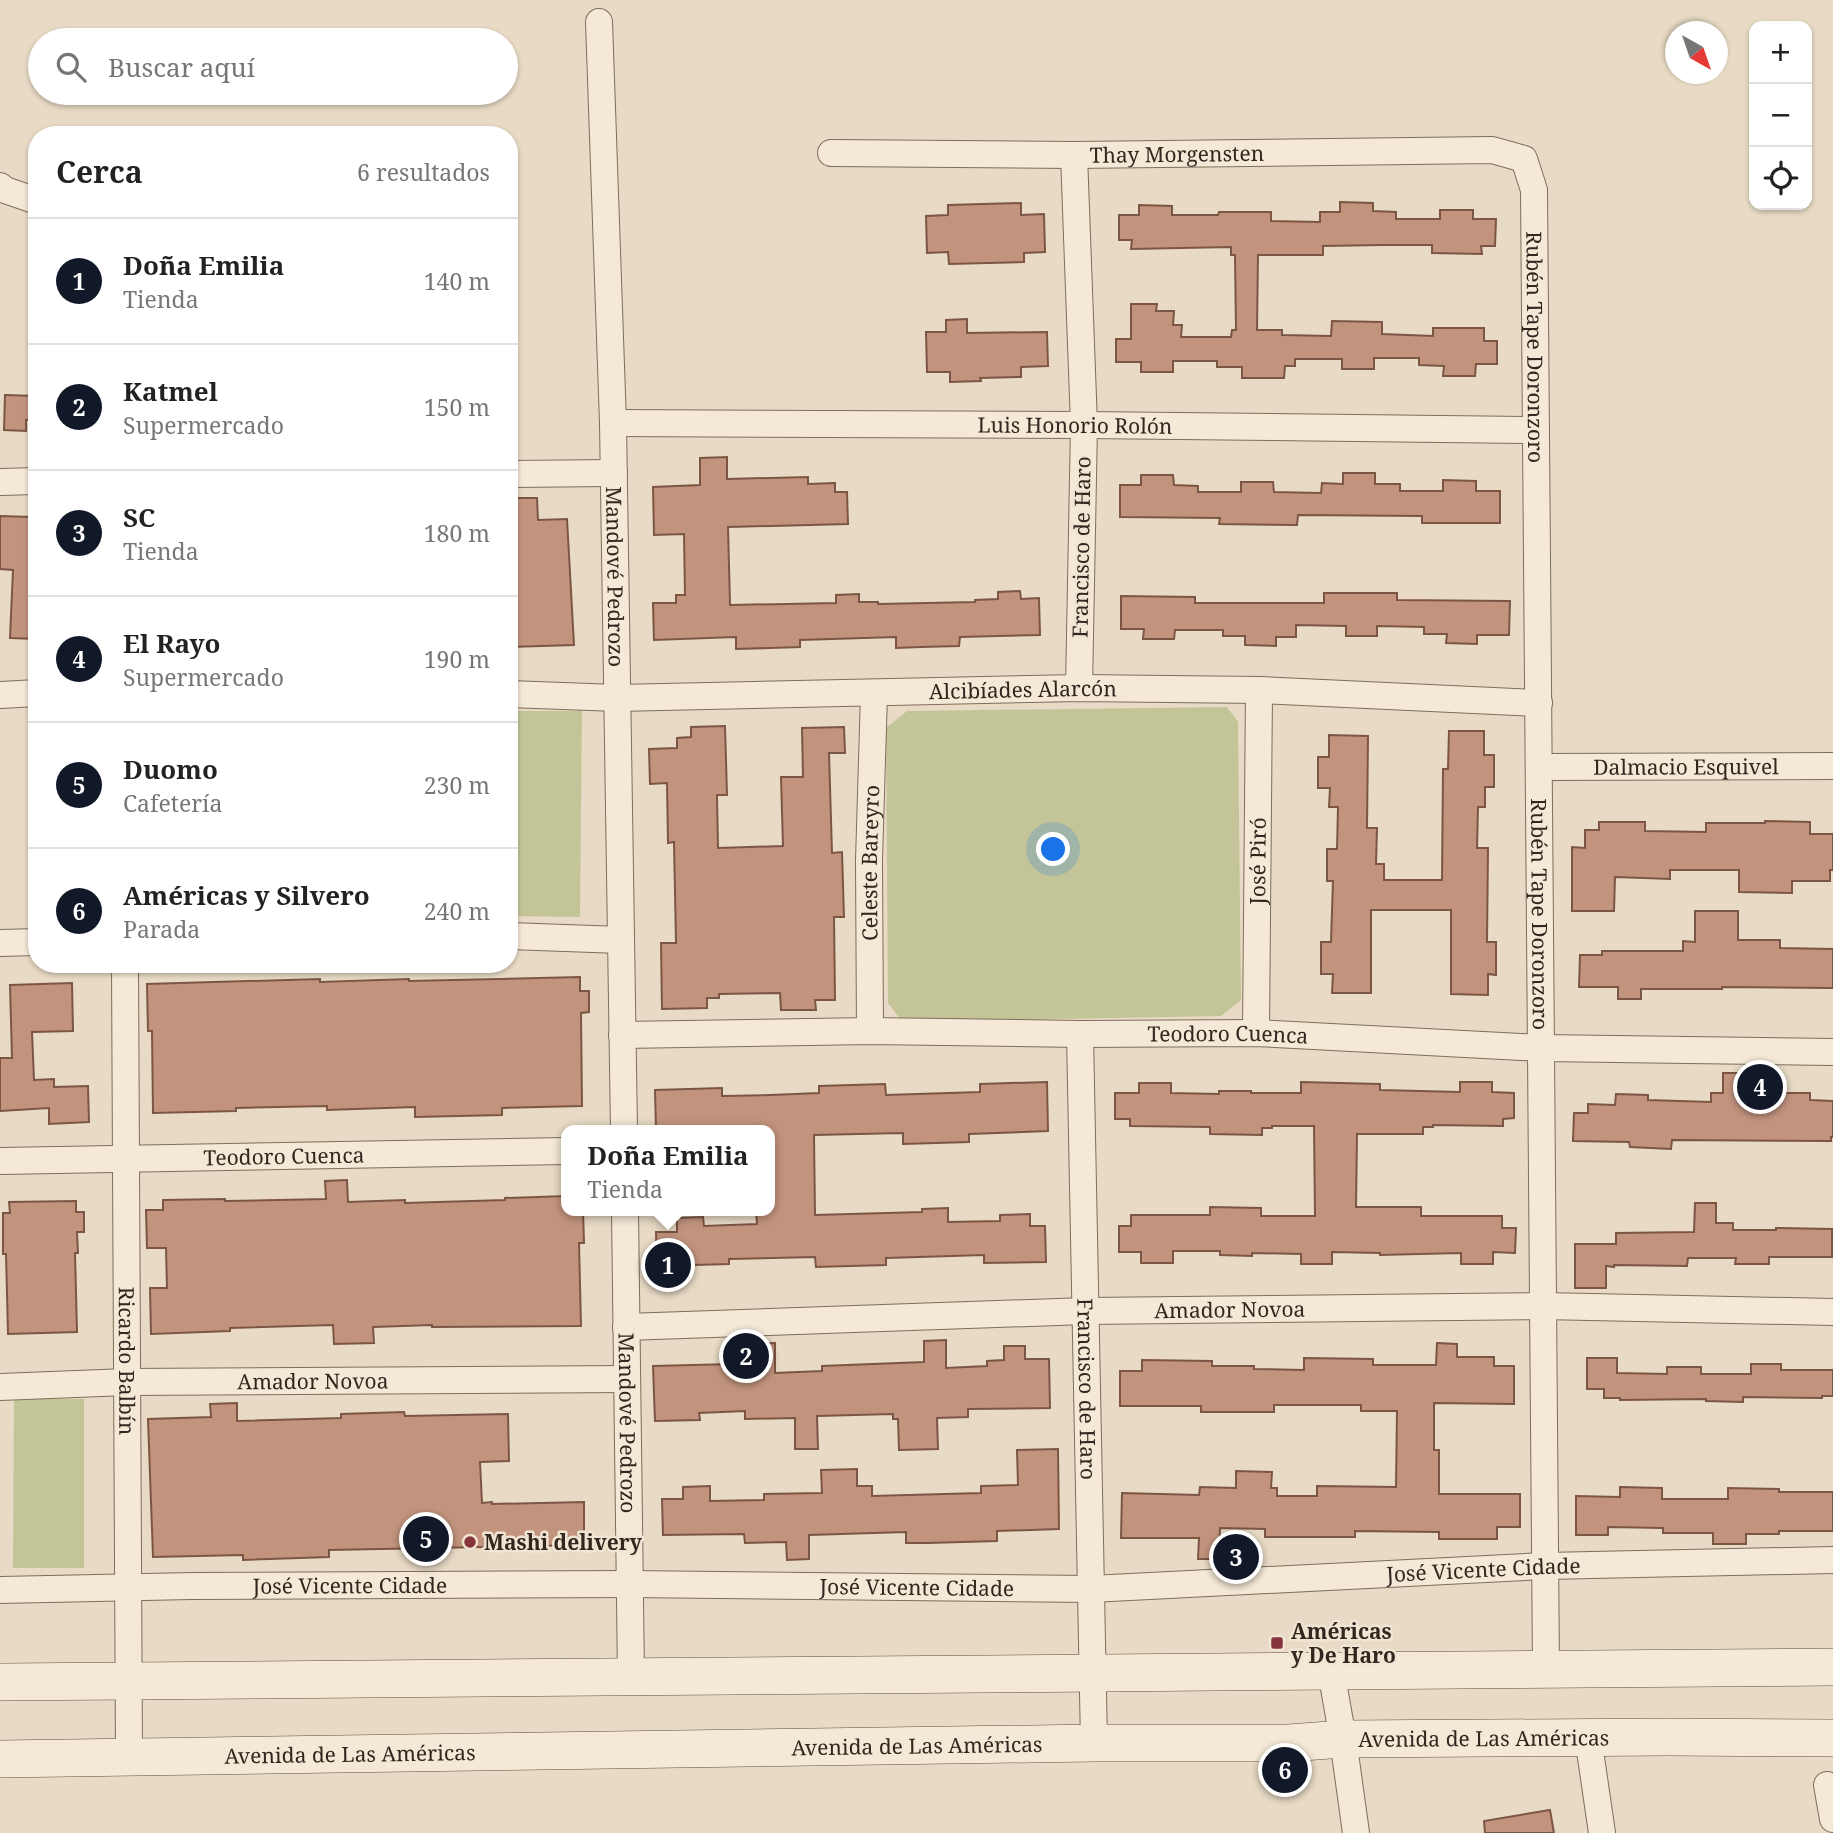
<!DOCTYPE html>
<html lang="es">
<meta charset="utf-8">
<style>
body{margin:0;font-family:"Noto Serif",serif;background:#f6f6f6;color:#222}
.controls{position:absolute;right:21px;top:21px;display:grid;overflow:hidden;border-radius:14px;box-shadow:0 2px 5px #0004}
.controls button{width:63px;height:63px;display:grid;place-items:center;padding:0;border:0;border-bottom:2px solid #e0e0e0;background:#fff;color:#222;font:35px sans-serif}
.compass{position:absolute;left:1665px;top:21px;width:63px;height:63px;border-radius:50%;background:#fff;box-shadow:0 2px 5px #0004;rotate:140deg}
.you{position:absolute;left:1054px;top:850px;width:24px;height:24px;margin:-18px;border:5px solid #fff;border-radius:50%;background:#1a73e8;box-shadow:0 0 0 10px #1a73e833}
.badge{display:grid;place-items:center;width:46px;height:46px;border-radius:50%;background:#111827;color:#fff;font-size:23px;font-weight:700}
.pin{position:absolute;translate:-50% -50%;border:4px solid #fff;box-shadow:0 2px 7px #0006}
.popup{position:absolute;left:561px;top:1125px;width:214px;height:91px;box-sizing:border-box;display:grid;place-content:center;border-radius:14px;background:#fff;filter:drop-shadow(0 2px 5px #0005);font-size:23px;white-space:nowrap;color:#767676}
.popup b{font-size:26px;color:#222}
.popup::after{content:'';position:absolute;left:50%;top:100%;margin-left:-14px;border:14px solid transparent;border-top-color:#fff}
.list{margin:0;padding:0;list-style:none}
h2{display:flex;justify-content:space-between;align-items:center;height:91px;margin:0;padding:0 28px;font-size:30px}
h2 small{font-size:23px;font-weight:400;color:#767676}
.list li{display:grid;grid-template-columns:46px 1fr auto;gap:21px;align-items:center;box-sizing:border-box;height:126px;padding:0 28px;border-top:2px solid #e0e0e0}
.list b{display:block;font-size:26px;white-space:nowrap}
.list p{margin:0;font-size:23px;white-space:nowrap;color:#767676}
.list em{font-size:23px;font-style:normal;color:#767676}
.icon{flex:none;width:38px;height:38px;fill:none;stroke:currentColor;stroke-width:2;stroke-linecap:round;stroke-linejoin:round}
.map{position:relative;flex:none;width:1833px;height:1833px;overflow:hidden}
.search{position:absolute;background:#fff;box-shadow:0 2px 5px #0004;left:28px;top:28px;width:490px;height:77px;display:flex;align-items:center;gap:18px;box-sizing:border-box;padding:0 24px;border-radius:38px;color:#767676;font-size:26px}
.panel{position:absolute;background:#fff;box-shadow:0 2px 5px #0004;left:28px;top:126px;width:490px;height:847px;border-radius:28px}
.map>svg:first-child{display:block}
.green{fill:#c3c599}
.building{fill:#c2947e;stroke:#7c5645;stroke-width:2}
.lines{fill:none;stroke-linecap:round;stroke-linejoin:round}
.minor-casing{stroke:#806c5c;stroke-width:28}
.secondary-casing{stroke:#624e40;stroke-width:38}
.minor{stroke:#f4e8d6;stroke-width:26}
.secondary{stroke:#f4e8d6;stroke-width:37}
.poi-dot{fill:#88343c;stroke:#f0e5d2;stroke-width:2.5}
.labels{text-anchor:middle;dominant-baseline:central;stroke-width:5;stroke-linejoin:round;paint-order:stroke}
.street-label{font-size:21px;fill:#32261f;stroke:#f0e5d2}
.poi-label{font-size:21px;font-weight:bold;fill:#32261f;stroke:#f0e5d2;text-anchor:start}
</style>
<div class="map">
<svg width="1833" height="1833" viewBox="0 0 1833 1833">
<rect width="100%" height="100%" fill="#e8dac4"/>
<!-- green -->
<path class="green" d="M1227 707 1238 722 1241 1000 1221 1016 903 1022 888 1003 886 728 907 711Z
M509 711H582L580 917 509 916Z
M14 1399H84V1568H13Z"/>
<!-- building -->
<path class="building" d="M1340 202 1373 203V211L1396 212V219H1440V210H1473V219H1496L1495 246H1481L1482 254 1432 253V245H1382L1323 246V255H1258L1257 330H1282V335L1331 336 1332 321 1382 322V334L1433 336V328H1484V341H1497V364H1476L1475 376H1443L1444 366 1419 365V358H1374V369H1342V359H1295V366H1285L1284 378H1242V367H1217V361H1173V372H1141V362H1116V339H1131V304H1157L1156 311H1174L1173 325H1182L1181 337H1231L1232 330H1236L1235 255H1231V247L1131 249 1132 240H1119V215H1139V205L1172 206V215H1218L1219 212H1271V221L1320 222V212H1340Z
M1021 203V215L1044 214 1045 252 1024 253V262L949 264 948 252 927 253 926 216 948 215V205Z
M967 319V333L1047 332 1048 366 1021 367V377L980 378 981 381 950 382V372H927L926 332H946V320Z
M5 395 37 396V420H26V431L4 430Z
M727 457V479L808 477V484L835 483V492H847L848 524 728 527 730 605 836 603V595L859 594V602H878V604L975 602V600L998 599V592L1020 591 1021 599 1039 598 1040 635 960 637 959 646 921 647 896 648V637L800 640V647L736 649V637L654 640 653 603H676V595H685L684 534 654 535 653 487 700 485V458Z
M1343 473H1375V484H1400V491H1443V480L1476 481V491H1500V523H1422V516L1298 515 1297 525 1219 524 1220 518 1120 517V485H1141V475H1173L1174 485 1198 486V492H1241V482H1273L1274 492 1321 493 1322 483 1343 484Z
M509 498H537L538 520 567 519 574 645 509 647Z
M0 516 31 517 30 529H37V560H34L32 617H37V639L10 638 13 570 0 569Z
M1324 593H1397V600L1510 601 1509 635H1477V644L1446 643 1447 634H1424V627L1377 626V636H1346V626L1296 625V637H1276V646L1245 645V636H1223V630H1175L1174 639H1143L1144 629H1121V596L1195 597V603H1324Z
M725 726 727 795H717L718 848 783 846 781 777H803L802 728 844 727 845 753H829L832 853 842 852 844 917H834L835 1000H815L816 1010H781L780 993 719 994V998H707V1008L662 1009 661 943H676L674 842 668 843 667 783 650 784 649 749 677 748V738L691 737V727Z
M1449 731H1484V755H1494V787H1485V807H1478L1477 848H1488L1487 942H1496V975L1488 974V995L1451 994V910H1371V993H1332L1333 974H1321V942H1331L1333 881H1327V849H1337L1338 807H1329L1330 788H1318V757H1329V735L1368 736 1367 828H1377L1376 864H1384V880H1442L1443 769H1448Z
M1765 821 1810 822V834H1833V870H1830V881H1792V893L1739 892V870H1670V879L1615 877 1614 911H1572V847L1585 848V830H1599V822H1645V831L1706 832V823H1765Z
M1695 911H1738V940H1780V948L1833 949V988L1722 987V989H1641V999H1618V987H1579L1580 955H1602V951H1683V941L1695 942Z
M580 977V991H589V1012L581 1013 582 1106 502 1108V1115L415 1117V1107L327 1110V1106L236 1108V1111L153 1113 152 1031H148L147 984 320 979V982L409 979V981Z
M72 983 73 1031 32 1032 34 1080 54 1079V1087L88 1086 89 1122 49 1124V1108L0 1111V1058H12L10 985Z
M1723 1073H1776V1093H1810V1100L1833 1101V1137H1831V1141L1672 1140 1671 1149 1630 1147 1629 1142 1573 1141 1574 1113H1588V1104L1615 1105 1616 1094 1648 1095V1100L1711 1102V1093H1723Z
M1047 1082 1048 1131 969 1134V1142L903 1144V1133L814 1135 815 1215 922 1212V1209L948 1208V1222L1000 1221V1215L1030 1214V1226H1045L1046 1262 984 1263V1255L886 1258V1265L816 1267 815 1257 729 1259V1264L657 1266 656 1232H677V1218L703 1217 704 1226 757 1224 756 1211 772 1210 769 1130H656L655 1090 722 1088V1096L771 1095 819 1093V1086L885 1084 886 1095 980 1092V1084Z
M1301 1082 1380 1084V1090L1460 1092V1082H1492V1092L1514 1093V1118L1503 1119V1126L1433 1125V1127H1423V1134H1357L1356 1207H1421V1216H1502V1228H1516L1515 1253 1493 1252V1264H1461V1253L1380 1255V1253L1332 1252V1264H1301V1254L1252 1253V1256L1220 1255V1251H1173V1263H1141V1252H1119V1226H1131V1215H1210V1207L1261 1208V1216H1315L1314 1126H1272V1128H1262V1135L1210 1134V1127L1130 1126V1119H1115V1093H1139V1083H1171V1093L1219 1094V1091H1251V1093H1301Z
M347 1180 348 1202 405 1200V1203L505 1200V1198L566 1196V1211H583L584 1243H579L581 1326 432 1327V1325L373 1327 374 1343 334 1344 333 1325 230 1328V1331L151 1334 150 1288H167L166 1248H147L146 1210H163V1200L225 1199V1201L326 1199 325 1181Z
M76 1201V1212H84V1232H77L78 1253H75L77 1332 8 1334 6 1254H3V1213H10L9 1202Z
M1695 1203H1716V1223H1733V1230H1776V1228L1832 1229V1257H1769V1264H1735L1736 1258H1688L1687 1266 1614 1265V1267L1606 1266V1288H1575V1244H1616V1233L1694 1232Z
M946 1340V1368L987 1366V1361L1004 1360V1346H1025V1359H1049L1050 1408 968 1409V1417L937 1418 938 1449 899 1450 898 1419H893V1414L817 1416 818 1449H795V1418L745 1419V1411L699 1413 700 1420 655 1421 653 1366 734 1364 733 1344 775 1343V1373L822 1371V1366L924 1362V1341Z
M1437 1343 1457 1344V1357H1494V1366H1514V1404L1434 1403V1450H1439V1494H1520V1527H1497V1539H1439V1532L1355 1531V1537H1265V1529L1220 1528 1219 1559H1198L1199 1538H1121L1122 1493 1199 1495 1200 1487 1236 1488V1471L1272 1472 1271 1488H1277V1496H1317V1486L1396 1487 1397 1411H1361V1405H1274V1412H1201V1406H1120V1371H1142V1360L1212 1361V1366H1254V1369L1304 1370V1358L1373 1359V1365H1436Z
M1587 1358H1617V1373L1667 1374V1367H1701V1374H1751V1364H1781V1370H1833V1396H1822V1398L1743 1397V1402L1706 1401V1399L1620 1400V1398H1604V1389H1587Z
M237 1403V1421L341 1418V1414L404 1412 405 1416 508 1414 509 1461 480 1462 482 1503 492 1502V1504L584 1502V1545L329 1550V1557L243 1560V1555L153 1557 148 1419 211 1417 210 1404Z
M1058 1449 1059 1529 997 1531V1541L928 1543H906V1532L809 1535V1559L787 1560 786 1542 745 1543 744 1534 663 1535 662 1499H683V1487L710 1486V1501L764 1500V1494L822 1493 821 1470 857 1469V1486H872V1496L981 1493V1486L1018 1485 1017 1450Z
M1620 1487 1662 1488V1499H1728V1488L1779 1489V1492H1833V1531H1779V1534H1746V1544H1713V1533H1663V1528L1608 1527V1535H1576V1496L1620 1497Z
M1550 1810 1554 1833H1485L1484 1821Z"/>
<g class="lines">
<defs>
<g id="minor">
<path id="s1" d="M599 22 613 423 624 1130"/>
<path id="s2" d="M831 153 1074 155 1492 150 1524 159 1534 190 1546 1670"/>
<path d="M1074 155 1084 425 1079 688"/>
<path d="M0 186 5 190 37 201"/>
<path id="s3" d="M613 423 1084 425 1536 430"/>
<path d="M509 474 614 473"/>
<path d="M0 482 37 481"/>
<path id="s4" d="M509 694 617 698 1079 688 1259 690 1539 703"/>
<path d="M0 695 37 693"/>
<path id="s5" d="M1539 767 1833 766"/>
<path d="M509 936 621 940"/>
<path d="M0 943 37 942"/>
<path id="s6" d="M125 964 129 1757"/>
<path id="s7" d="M870 1031 869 861 874 693"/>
<path id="s8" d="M1256 1033 1259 690"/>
<path id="s9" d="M1080 1034 1094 1743"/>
<path id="s10" d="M622 1035 870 1031 1080 1034 1256 1033 1541 1048 1833 1052"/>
<path id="s11" d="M0 1161 566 1151"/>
<path id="s12" d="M625 1211 631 1677"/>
<path id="s13" d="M626 1327 1086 1311 1543 1306 1833 1312"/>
<path id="s14" d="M0 1387 127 1382 627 1379"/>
<path id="s15" d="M0 1590 192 1586 630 1584 1091 1589 1545 1566 1833 1560"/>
<path d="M1331 1671 1343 1739 1356 1833"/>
<path d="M1588 1737 1602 1833"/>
<path d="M1827 1785 1833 1819"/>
</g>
<g id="secondary">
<path d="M0 1682 1833 1667"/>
<path id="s16" d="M0 1759 1094 1743H1289L1343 1739 1667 1737 1833 1738"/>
</g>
</defs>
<!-- minor casing -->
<use href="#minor" class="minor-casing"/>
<!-- secondary casing -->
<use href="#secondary" class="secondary-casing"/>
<!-- minor -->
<use href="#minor" class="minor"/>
<!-- secondary -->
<use href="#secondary" class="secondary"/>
</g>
<!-- markers -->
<g class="poi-dot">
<circle cx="470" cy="1542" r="7"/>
<rect x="1270" y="1636" width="14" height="14" rx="3.5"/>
</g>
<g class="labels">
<!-- street labels -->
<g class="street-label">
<text stroke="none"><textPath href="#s2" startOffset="346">Thay Morgensten</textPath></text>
<text stroke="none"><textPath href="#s2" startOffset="884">Rubén Tape Doronzoro</textPath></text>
<text stroke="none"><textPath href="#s3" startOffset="462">Luis Honorio Rolón</textPath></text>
<text transform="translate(1081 547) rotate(-89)">Francisco de Haro</text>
<text stroke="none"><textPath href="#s1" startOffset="555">Mandové Pedrozo</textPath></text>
<text stroke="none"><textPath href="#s4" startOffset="514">Alcibíades Alarcón</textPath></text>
<text stroke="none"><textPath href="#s5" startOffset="147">Dalmacio Esquivel</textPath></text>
<text stroke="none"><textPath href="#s8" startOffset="172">José Piró</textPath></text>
<text stroke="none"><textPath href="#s7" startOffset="168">Celeste Bareyro</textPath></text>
<text stroke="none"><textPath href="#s2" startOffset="1451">Rubén Tape Doronzoro</textPath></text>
<text stroke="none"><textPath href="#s10" startOffset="606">Teodoro Cuenca</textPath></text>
<text stroke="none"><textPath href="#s11" startOffset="284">Teodoro Cuenca</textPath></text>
<text stroke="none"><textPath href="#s13" startOffset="604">Amador Novoa</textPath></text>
<text stroke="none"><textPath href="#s6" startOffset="397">Ricardo Balbín</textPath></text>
<text stroke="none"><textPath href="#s14" startOffset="313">Amador Novoa</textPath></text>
<text stroke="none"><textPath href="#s9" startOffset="355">Francisco de Haro</textPath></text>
<text stroke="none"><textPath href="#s12" startOffset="212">Mandové Pedrozo</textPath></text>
<text stroke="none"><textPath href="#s15" startOffset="1484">José Vicente Cidade</textPath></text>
<text stroke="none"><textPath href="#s15" startOffset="350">José Vicente Cidade</textPath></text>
<text stroke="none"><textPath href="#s15" startOffset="917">José Vicente Cidade</textPath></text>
<text stroke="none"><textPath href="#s16" startOffset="1484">Avenida de Las Américas</textPath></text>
<text stroke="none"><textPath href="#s16" startOffset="917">Avenida de Las Américas</textPath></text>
<text stroke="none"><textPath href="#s16" startOffset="350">Avenida de Las Américas</textPath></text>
</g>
<!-- poi labels -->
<g class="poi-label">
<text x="484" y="1542">Mashi delivery</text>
<text x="1291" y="1631">Américas<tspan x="1291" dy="24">y De Haro</tspan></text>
</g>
</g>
</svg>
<div class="controls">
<button>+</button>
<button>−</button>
<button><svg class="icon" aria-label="locate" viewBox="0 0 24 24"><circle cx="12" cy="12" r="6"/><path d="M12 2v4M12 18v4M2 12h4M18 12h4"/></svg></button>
</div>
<svg class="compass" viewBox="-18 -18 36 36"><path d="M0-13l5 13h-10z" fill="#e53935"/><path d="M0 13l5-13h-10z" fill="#767676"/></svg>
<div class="you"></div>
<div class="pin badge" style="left:668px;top:1265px">1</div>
<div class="popup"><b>Doña Emilia</b>Tienda</div>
<div class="pin badge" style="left:746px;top:1356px">2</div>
<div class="pin badge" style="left:1236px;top:1557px">3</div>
<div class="pin badge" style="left:1760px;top:1087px">4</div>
<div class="pin badge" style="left:426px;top:1539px">5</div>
<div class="pin badge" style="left:1285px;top:1770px">6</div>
<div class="search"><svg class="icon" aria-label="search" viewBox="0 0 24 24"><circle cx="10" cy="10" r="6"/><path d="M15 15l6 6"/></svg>Buscar aquí</div>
<section class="panel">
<h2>Cerca<small>6 resultados</small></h2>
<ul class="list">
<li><span class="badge">1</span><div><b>Doña Emilia</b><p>Tienda</p></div><em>140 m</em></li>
<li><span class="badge">2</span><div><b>Katmel</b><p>Supermercado</p></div><em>150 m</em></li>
<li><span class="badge">3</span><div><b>SC</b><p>Tienda</p></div><em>180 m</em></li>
<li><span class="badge">4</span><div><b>El Rayo</b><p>Supermercado</p></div><em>190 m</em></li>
<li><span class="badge">5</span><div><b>Duomo</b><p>Cafetería</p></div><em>230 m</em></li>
<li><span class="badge">6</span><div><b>Américas y Silvero</b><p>Parada</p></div><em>240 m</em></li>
</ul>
</section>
</div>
